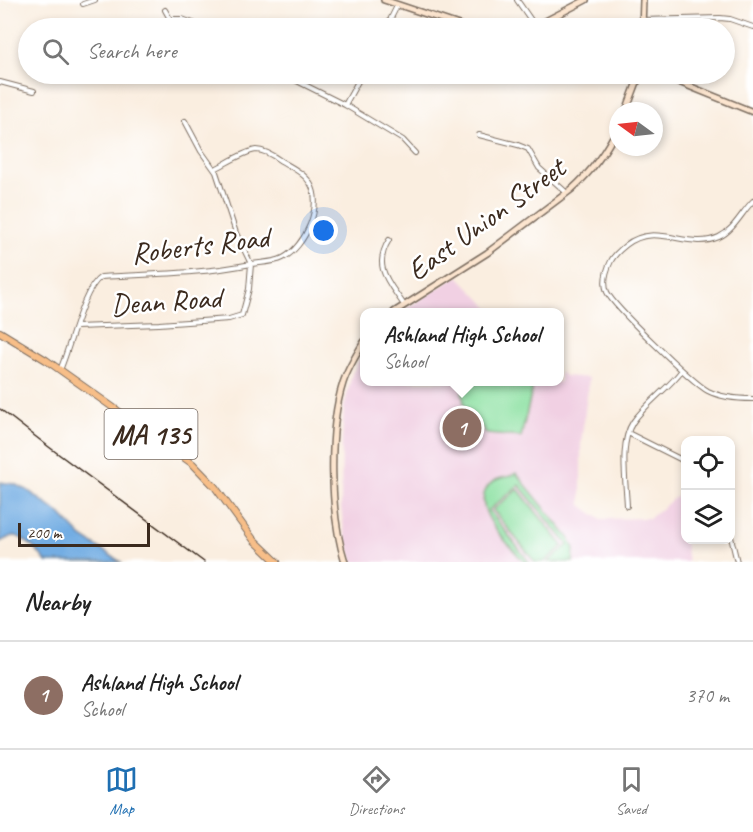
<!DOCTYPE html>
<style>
body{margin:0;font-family:Caveat,sans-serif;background:#f2f2f2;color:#222}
.controls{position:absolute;right:18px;bottom:18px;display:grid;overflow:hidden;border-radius:12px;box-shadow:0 3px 9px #0003}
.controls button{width:54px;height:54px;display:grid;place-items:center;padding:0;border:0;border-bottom:2px solid #e0e0e0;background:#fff;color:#222;font:30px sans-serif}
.compass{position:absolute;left:609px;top:102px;width:54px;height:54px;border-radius:50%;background:#fff;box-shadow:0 3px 9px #0003;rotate:285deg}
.scale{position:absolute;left:18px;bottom:15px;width:132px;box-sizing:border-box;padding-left:6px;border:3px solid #3b2a1e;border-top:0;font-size:16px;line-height:21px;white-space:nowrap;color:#3b2a1e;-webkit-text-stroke:4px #fff;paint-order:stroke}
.you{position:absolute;left:324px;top:231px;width:21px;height:21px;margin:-15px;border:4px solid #fff;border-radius:50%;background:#1a73e8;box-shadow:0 0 0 9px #1a73e833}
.badge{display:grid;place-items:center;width:39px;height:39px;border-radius:50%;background:#1f6fb2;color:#fff;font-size:20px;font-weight:700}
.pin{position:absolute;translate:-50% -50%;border:3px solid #fff;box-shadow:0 2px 6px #0006}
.popup{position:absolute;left:360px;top:308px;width:204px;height:78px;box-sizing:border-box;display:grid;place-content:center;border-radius:12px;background:#fff;filter:drop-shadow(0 2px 4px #0005);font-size:20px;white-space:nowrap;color:#767676}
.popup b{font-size:22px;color:#222}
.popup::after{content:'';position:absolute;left:50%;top:100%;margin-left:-12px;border:12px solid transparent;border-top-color:#fff}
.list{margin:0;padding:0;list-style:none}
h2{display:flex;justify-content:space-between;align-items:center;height:78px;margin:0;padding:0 24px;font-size:26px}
h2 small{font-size:20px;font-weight:400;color:#767676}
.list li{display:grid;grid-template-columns:39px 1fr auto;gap:18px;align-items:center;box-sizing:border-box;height:108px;padding:0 24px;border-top:2px solid #e0e0e0}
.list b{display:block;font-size:22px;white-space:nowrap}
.list p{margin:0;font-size:20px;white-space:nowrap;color:#767676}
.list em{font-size:20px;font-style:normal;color:#767676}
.icon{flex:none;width:33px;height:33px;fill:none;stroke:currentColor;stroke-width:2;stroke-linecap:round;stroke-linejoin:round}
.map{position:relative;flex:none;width:753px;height:562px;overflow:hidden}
.search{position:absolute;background:#fff;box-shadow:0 3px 9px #0003;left:18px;right:18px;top:18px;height:66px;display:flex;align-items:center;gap:15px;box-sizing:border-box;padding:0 21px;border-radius:33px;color:#767676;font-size:22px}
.sheet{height:186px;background:#fff}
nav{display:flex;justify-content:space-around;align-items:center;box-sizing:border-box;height:84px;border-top:2px solid #e0e0e0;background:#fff;font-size:16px;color:#767676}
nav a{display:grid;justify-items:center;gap:3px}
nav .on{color:#1f6fb2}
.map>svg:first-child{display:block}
.built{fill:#f1d0e3}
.green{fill:#8de1a3;stroke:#648660;stroke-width:1.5}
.water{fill:#73ade3;stroke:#576c80;stroke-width:1.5}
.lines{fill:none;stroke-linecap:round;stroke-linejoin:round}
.street-casing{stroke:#7e6f62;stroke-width:6}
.secondary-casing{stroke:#7e6f62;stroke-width:8}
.primary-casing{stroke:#7e6f62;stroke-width:8}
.street{stroke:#fff;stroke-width:4}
.secondary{stroke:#fce5cf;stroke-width:5}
.primary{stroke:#f7be88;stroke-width:6}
.rail{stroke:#3b2a1e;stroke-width:1.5}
.labels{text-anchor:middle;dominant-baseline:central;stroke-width:5;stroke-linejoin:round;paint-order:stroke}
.shield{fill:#fff;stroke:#766a62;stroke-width:1.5}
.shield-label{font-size:28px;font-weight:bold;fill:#3b2a1e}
.street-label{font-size:30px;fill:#3b2a1e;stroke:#fff}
</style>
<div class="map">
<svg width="753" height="562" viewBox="0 0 753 562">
<rect width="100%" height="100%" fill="#fff"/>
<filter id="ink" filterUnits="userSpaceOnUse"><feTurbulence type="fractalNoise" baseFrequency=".0167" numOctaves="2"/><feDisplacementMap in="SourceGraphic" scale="12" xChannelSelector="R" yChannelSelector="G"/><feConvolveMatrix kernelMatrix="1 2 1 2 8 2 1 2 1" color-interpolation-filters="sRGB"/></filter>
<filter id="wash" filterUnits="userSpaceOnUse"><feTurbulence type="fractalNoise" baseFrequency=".008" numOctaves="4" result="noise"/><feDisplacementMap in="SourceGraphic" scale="24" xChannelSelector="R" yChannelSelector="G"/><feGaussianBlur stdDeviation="1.35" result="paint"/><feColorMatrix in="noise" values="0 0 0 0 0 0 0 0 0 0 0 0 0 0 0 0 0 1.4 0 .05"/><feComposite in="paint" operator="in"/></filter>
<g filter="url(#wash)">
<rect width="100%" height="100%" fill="#faeee0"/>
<!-- built -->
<path class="built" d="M458 276 493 312H402L407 308Z
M364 351V382H560V372L565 376 589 378 581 443V505L600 519 650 518 678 495 688 562H353L344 530 341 507 342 442 344 408 352 374Z"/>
<!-- green -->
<path class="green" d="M461 382H534L521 437 487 434 464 405Z
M516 473 569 538 574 549 573 562H548L568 545 519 485 489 510 529 562H524C509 544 466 506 491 483 499 476 508 479 516 473Z
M518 489 563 546 544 562H535L493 510Z"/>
<!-- water -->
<path class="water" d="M0 482 14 484 27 490 60 514 82 537 121 562H46C42 555 22 535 14 536 10 536 4 540 0 542Z"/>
</g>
<g filter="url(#ink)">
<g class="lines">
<defs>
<path id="street" d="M517 0 535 26
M83 4 95 0
M165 10 170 19H182L207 28
M642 20 720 18 730 19 753 27
M386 28 397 6
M283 74 345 105 403 140 415 153
M0 82 34 91
M345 105 362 74
M479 135 518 145 528 149 539 168 567 193
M753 201C742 212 734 230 719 237 688 251 655 221 626 245 621 249 614 255 611 261 606 271 603 282 607 292 613 306 693 383 708 391 722 398 738 399 753 399
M389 240C372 267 389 282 404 305
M76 327 159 324 229 319 242 315 249 289 251 264 236 233 216 172 201 151 185 121
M60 370C70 348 83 288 101 277 152 274 202 274 251 264 262 262 273 263 283 258 305 247 324 205 310 183 304 173 291 167 281 161 274 156 265 150 256 150 243 152 227 163 215 169
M628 433 686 462
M627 506C626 482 619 443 633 422 646 403 668 389 682 370
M730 533 737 562"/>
<path id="secondary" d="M384 0 468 28
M532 28 586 0
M642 28 643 0
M659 74 753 112
M626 111 640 74
M394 312 487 253 572 189C591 172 607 150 618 127
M345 562C330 515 328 430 343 383 348 368 356 355 364 342"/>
<path id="primary" d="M0 332 46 360 193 464 215 487 253 539 277 562"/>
</defs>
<!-- street casing -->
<use href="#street" class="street-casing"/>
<!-- secondary casing -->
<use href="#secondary" class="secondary-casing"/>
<!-- primary casing -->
<use href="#primary" class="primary-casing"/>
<!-- street -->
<use href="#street" class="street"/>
<!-- secondary -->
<use href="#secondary" class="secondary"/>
<!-- primary -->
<use href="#primary" class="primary"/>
<!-- rail -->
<path class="rail" d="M0 409 49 447 204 562"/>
</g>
</g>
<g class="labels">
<!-- shield labels -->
<rect class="shield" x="104.5" y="409" width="93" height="50" rx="4.5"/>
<g class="shield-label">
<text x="151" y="434">MA 135</text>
</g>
<!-- street labels -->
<g class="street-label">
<text transform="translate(486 219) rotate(-36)">East Union Street</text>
<text transform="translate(200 245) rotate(-7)">Roberts Road</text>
<text transform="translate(166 301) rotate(-4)">Dean Road</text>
</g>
</g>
</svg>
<div class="controls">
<button><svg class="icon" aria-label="locate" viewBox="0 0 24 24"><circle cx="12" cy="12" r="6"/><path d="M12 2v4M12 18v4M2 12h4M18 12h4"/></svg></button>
<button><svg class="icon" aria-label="layers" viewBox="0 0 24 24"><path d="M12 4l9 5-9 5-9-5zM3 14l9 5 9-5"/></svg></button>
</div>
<svg class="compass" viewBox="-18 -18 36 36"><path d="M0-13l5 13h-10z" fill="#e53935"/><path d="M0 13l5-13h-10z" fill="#767676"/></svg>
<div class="scale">200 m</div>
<div class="you"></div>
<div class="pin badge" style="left:462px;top:428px;background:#8d6e63">1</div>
<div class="popup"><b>Ashland High School</b>School</div>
<div class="search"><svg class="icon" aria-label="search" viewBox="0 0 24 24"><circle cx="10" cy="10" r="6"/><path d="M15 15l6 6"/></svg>Search here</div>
</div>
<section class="sheet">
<h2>Nearby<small></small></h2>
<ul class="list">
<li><span class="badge" style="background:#8d6e63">1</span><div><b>Ashland High School</b><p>School</p></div><em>370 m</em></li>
</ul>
</section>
<nav>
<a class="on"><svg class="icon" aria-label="map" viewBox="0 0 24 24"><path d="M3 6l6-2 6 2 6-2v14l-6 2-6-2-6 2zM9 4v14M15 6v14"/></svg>Map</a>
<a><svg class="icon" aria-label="directions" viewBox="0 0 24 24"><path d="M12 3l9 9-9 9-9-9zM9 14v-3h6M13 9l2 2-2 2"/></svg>Directions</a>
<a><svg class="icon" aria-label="saved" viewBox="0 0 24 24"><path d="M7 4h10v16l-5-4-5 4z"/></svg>Saved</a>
</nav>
